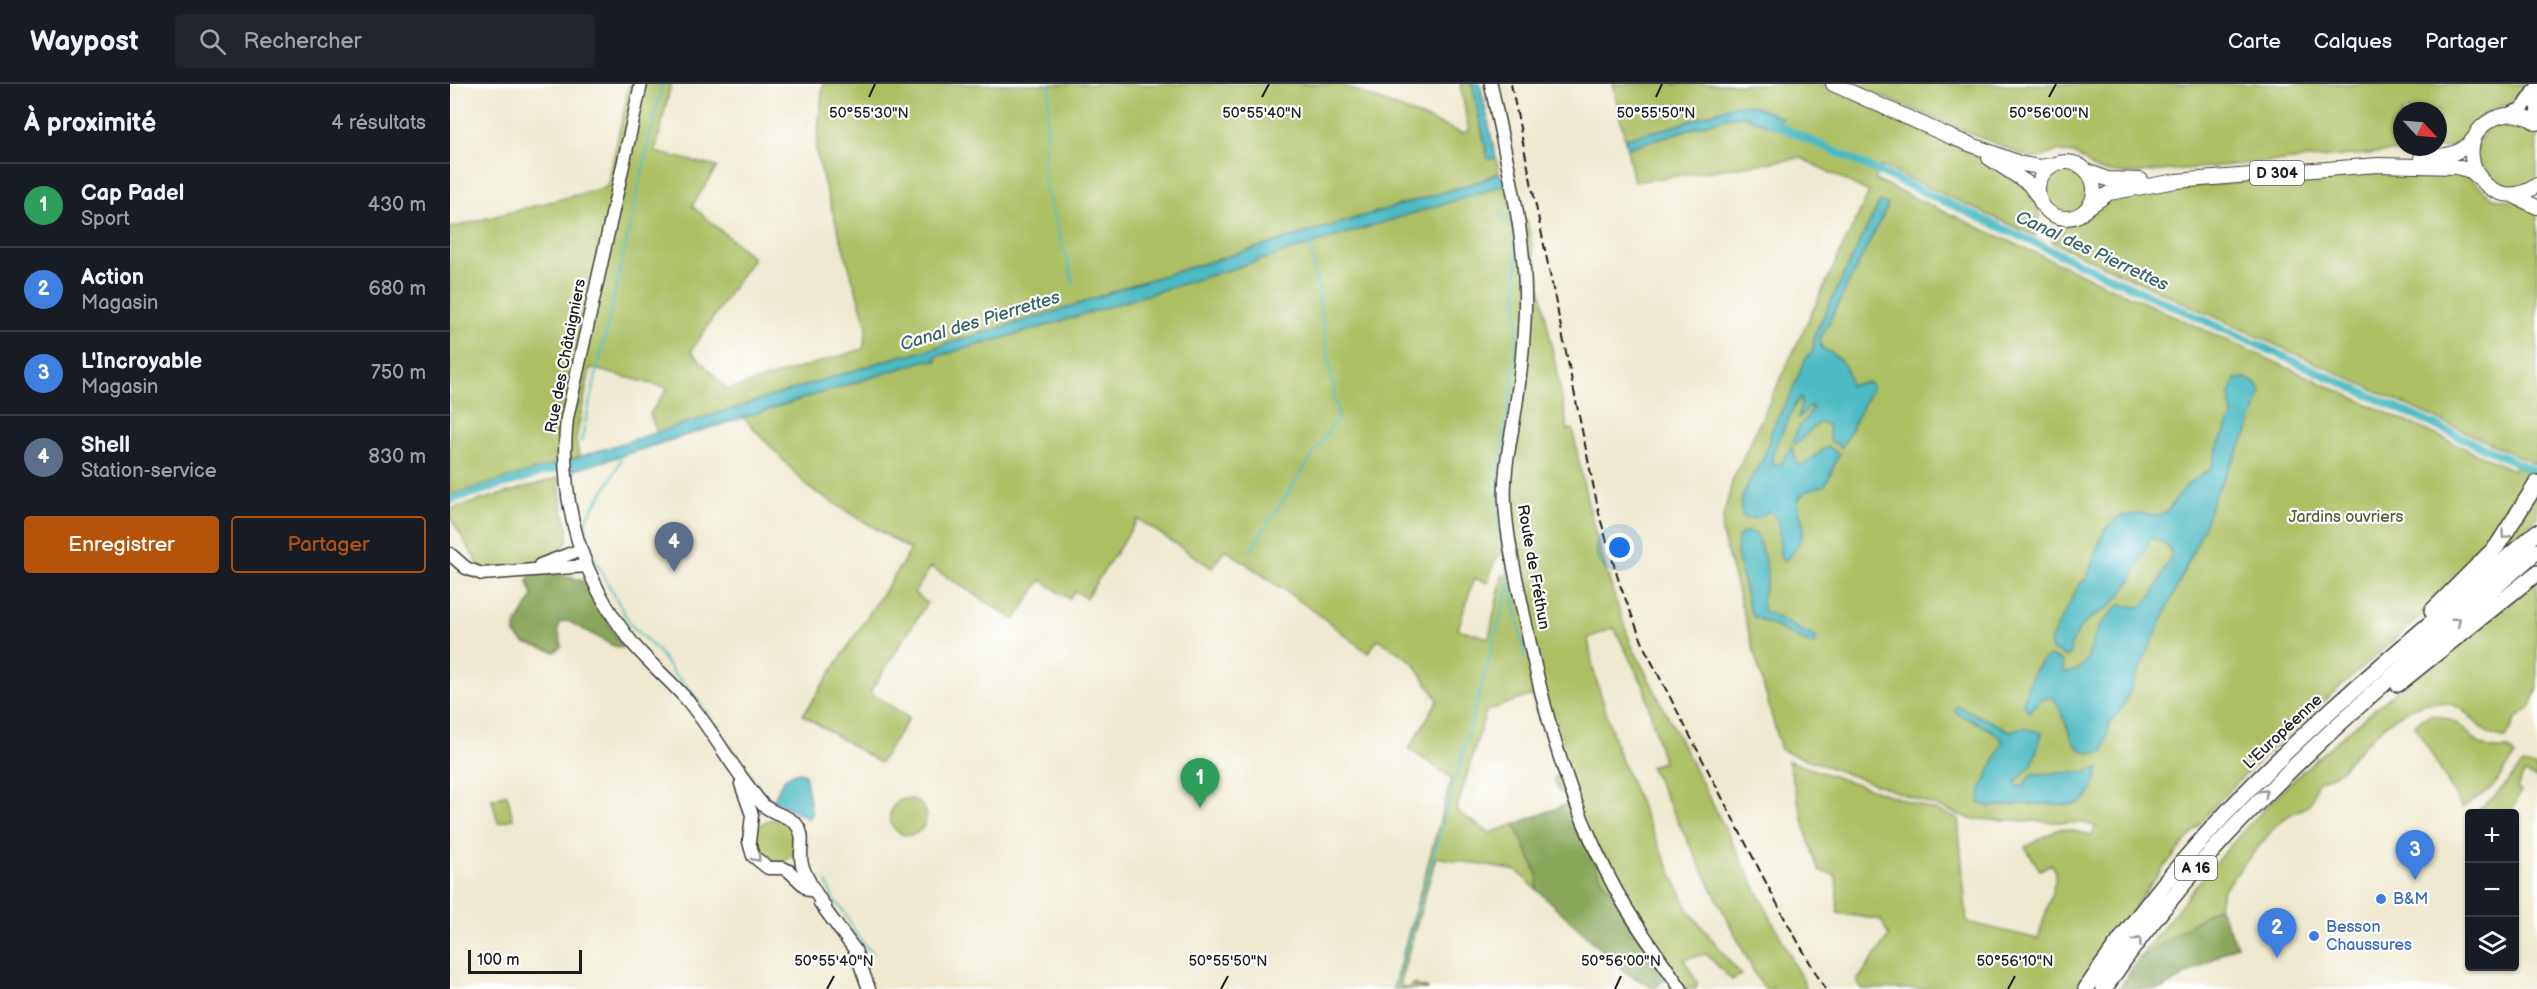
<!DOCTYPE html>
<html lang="fr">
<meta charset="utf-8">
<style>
body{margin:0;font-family:"Balsamiq Sans",sans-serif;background:#20242c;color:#f1f3f6}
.controls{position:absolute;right:18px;bottom:18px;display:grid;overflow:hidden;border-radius:6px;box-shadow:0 2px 4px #0004}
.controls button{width:54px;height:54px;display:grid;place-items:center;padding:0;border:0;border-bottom:2px solid #363941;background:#171b24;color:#f1f3f6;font:30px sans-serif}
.compass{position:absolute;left:1943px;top:18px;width:54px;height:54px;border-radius:50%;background:#171b24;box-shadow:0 2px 4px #0004;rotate:116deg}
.scale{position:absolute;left:18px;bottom:15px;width:114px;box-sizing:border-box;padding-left:6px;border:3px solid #1c1c1c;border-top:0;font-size:16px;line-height:21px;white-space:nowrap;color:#1c1c1c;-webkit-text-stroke:4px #fff;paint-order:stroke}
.you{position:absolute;left:1170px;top:464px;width:21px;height:21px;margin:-15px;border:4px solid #fff;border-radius:50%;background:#1a73e8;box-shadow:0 0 0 9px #1a73e833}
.badge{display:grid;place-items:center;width:39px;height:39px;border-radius:50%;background:#b45309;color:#fff;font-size:20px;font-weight:700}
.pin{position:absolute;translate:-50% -50px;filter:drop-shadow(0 2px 3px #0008)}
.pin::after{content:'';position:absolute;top:32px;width:21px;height:18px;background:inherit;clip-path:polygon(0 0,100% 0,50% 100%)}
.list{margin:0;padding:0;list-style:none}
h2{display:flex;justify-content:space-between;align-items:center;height:78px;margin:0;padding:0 24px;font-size:26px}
h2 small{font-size:20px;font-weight:400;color:#9ea1a6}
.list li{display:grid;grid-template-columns:39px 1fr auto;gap:18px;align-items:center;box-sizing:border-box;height:84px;padding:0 24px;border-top:2px solid #363941}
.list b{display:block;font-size:22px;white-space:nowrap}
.list p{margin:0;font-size:20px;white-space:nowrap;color:#9ea1a6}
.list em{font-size:20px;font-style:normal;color:#9ea1a6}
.actions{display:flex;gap:12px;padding:18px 24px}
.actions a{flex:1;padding:14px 0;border:2px solid #b45309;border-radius:6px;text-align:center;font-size:21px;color:#b45309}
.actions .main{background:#b45309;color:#fff}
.icon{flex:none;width:33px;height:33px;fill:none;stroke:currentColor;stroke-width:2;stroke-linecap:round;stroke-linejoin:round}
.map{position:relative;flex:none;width:2087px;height:905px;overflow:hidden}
header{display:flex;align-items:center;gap:36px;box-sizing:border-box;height:84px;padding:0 30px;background:#171b24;border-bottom:2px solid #363941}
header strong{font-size:28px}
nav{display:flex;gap:33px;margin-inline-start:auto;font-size:21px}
.search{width:420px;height:54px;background:#20242c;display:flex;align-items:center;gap:15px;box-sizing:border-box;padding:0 21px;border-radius:6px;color:#9ea1a6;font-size:22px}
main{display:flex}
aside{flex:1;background:#171b24}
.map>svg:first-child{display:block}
.green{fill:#acc064;stroke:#646e40;stroke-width:1.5;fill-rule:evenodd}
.forest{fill:#89a65a;stroke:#52613b;stroke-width:1.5}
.water{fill:#4cbac3;stroke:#346b70;stroke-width:1.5}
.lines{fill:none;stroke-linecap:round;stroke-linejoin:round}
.stream{stroke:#4cbac3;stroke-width:2}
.canal{stroke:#4cbac3;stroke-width:8}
.secondary-casing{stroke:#3c3b37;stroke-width:15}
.primary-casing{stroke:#3c3b37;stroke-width:16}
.highway-casing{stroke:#3c3b37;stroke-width:18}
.secondary{stroke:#fff;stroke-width:12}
.primary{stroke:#fff;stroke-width:14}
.highway{stroke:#fff;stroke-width:15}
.rail{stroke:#1c1c1c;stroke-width:2;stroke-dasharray:9 4.5;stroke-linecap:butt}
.oneway{stroke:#999}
.ticks{fill:none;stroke:#1c1c1c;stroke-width:2}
.shop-dot{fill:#3f7fe0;stroke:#fff;stroke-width:2}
.labels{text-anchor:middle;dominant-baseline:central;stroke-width:4.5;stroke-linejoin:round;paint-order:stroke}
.shield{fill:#fff;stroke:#606060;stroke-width:1.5}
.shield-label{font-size:15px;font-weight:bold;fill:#1c1c1c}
.street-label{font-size:16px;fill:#1c1c1c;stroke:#fff}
.park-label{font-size:16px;fill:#565e39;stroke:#fff}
.shop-label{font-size:16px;fill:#366cbe;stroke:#fff;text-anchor:start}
.water-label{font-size:18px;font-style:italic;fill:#326367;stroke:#fff}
.ticks-label{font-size:15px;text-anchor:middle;fill:#1c1c1c;stroke:#fff;stroke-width:4.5;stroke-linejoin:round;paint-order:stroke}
</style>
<header>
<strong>Waypost</strong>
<div class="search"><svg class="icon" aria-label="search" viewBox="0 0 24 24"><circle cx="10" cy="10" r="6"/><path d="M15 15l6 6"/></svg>Rechercher</div>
<nav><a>Carte</a><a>Calques</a><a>Partager</a></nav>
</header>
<main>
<aside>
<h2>À proximité<small>4 résultats</small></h2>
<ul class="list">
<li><span class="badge" style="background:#2e9e5b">1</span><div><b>Cap Padel</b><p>Sport</p></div><em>430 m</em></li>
<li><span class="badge" style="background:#3f7fe0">2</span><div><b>Action</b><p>Magasin</p></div><em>680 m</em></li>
<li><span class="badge" style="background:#3f7fe0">3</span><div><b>L'Incroyable</b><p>Magasin</p></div><em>750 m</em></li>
<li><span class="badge" style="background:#5c6f8a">4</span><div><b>Shell</b><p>Station-service</p></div><em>830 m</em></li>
</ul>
<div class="actions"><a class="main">Enregistrer</a><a>Partager</a></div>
</aside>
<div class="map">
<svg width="2087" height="905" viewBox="0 0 2087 905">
<rect width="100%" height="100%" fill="#fff"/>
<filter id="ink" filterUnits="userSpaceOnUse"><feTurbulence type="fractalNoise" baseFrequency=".0167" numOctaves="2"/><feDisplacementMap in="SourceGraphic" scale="12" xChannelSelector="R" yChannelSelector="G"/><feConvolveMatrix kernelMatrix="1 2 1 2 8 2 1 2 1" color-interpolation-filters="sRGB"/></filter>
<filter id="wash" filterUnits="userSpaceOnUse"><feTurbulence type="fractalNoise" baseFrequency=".008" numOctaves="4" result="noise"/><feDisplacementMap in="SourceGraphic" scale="24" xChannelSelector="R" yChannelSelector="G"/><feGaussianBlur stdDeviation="1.35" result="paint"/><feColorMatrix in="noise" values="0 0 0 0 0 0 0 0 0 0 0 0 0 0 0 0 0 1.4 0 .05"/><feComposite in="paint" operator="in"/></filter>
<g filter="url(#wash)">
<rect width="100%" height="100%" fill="#eee9cf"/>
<!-- green -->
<path class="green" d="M180 0H221L205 68 267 83 242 122 303 174 241 267 278 306 413 265 417 243 374 99 366 66 373 0H889L1012 49 1019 47 1010 0H1022L1038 75 1046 74 1050 92 1042 91 1031 97 675 203 626 221 460 271H453L207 349 200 330 218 304 140 284 126 355 129 373 0 411V144L157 103Z
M1163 0H1372L1543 80 1581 108 1590 132 1585 152 1431 82 1425 96 2063 386 2065 382 2087 393V434L2058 460H2043L1964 538 1824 661 1767 719 1710 788 1624 905H1411L1407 897 1439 852 1431 836 1388 829 1386 791 1369 787 1358 755 1338 677 1508 734 1517 838 1588 855 1605 798V786L1601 780 1590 786 1575 763 1610 744 1642 751 1646 743 1635 739 1521 735 1331 666 1272 450 1273 434 1283 395 1419 108 1351 74 1184 98Z
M1401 0H2085L2068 19 2041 26 2031 33 2014 55 2001 63 1674 90 1646 86 1627 71 1607 67 1590 74H1580ZM1952 27H1988V63H1952Z
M2063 35 2082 41 2087 45V95C2041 129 2005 59 2045 40 2050 38 2057 37 2063 35Z
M1594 106a23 23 0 1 1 46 0a23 23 0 1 1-46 0Z
M1984 84 2011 86 2043 114 2070 118 2087 128V381L1602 158 1616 141 1632 136 1665 110 1851 92Z
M1055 101 1066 137 1077 136 1118 346 1123 345C1135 418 1155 490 1181 560L1357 905H1315L1307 894 1200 682 1213 678 1194 603 1164 544 1138 554 1143 585 1168 667 1192 725 1239 827 1291 891 1282 896 1256 870 1234 875 1247 898 1246 905H1235L1179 838 1149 790 1115 710 1109 708 1104 695 1108 688 1082 611 1036 627 1006 727 1040 749 1065 740 1088 792 1087 806 1067 787 986 773 949 901 960 905 962 900 979 905H943L1002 694 959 665 988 616 964 579 928 555 918 569 868 530 775 465 762 484 688 435 636 514 625 507 619 515 591 496 565 536 481 483 464 509 477 519 420 608 459 634 430 679 353 631 461 466 359 404 293 333 477 276H486L484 273 592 243ZM1057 465 1061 490 1052 492 1039 554 1008 545 1024 494 1038 499 1045 476Z
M108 394C110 405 111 416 113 427 115 433 119 442 118 449 117 482 54 483 31 485L0 433V425Z
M2087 481V606L2080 624 2066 635 2056 654C2027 653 2025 627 2000 620 1960 609 1924 651 1900 675 1896 678 1895 684 1891 686 1885 691 1874 694 1867 699L1862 716 1858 722 1841 730 1827 740 1773 806 1768 822 1687 877C1733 817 1780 757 1835 704 1907 635 1988 575 2066 513L2060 505Z
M1981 631C2016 634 2016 657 2039 664 2045 666 2053 665 2059 665L2065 672 2042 704 2012 724 1965 641 1971 635Z
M2073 680 2086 683 2087 694 2074 689 2067 705 2071 707 2061 729H2025L2045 712Z
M57 710 63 735 48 739 42 715Z
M440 733a18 18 0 1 1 36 0a18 18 0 1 1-36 0Z
M304 757a22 22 0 1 1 44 0a22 22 0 1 1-44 0Z"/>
<!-- forest -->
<path class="forest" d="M103 489 133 497 173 564 164 562 118 537 110 538 108 546 112 562 105 568 74 559 65 550V542L83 512 78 498 79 492Z
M1118 720 1149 790 1217 893 1204 905 1175 888 1087 806 1088 792 1065 740Z
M1768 822 1787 861 1712 905H1669L1687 877Z"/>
<!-- water -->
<path class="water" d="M1022 0H1030L1046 74 1038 75Z
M1285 21H1301L1332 34 1324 44 1295 32 1280 33 1177 64 1175 54 1225 42Z
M1046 90 1052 92 1055 101 592 243 485 273 487 277 477 276 122 387V375L453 271H460L626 221 675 203 1031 97Z
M1430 117 1438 121 1370 256 1372 264C1389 272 1399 282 1400 301L1417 298 1422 301 1421 306 1392 363 1380 357 1378 341 1371 338C1361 343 1355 353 1346 360L1342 359 1348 345 1363 325 1361 322 1348 334 1352 315 1350 314 1346 319 1323 368 1322 381 1331 380 1341 363C1346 369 1344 375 1348 381H1353L1378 362 1389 370 1376 400C1370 404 1360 404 1354 409 1340 420 1357 436 1353 449 1350 460 1343 469 1335 477L1331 475C1327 460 1334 438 1320 427 1311 433 1303 437 1293 433 1284 414 1305 391 1313 374 1318 365 1319 353 1323 343 1328 332 1335 321 1341 310 1345 301 1348 290 1353 280 1360 266 1364 273 1364 252Z
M1795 294 1807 300 1811 309 1799 346 1764 413 1754 443 1672 624 1659 640 1654 667C1615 679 1621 633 1602 613L1591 616 1579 628 1573 620C1578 602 1582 581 1599 572L1612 577 1613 585 1615 589C1641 585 1639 565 1647 547 1652 538 1662 528 1669 521L1690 523 1703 511 1722 469C1716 460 1711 455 1700 455L1682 495 1670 512 1657 525 1645 531 1630 544 1620 563 1621 569 1617 573 1602 566 1600 557 1629 501 1637 493 1654 447 1668 433 1692 429 1708 432 1717 427 1738 400 1761 385 1768 362 1782 333 1780 310 1786 295Z
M1296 448 1306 449C1310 462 1316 476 1317 488 1319 503 1308 513 1314 527L1367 554 1363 561 1303 532 1299 524 1287 469 1288 452Z
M1508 622 1560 647 1572 643 1592 649 1583 679 1565 699 1567 703 1574 701 1582 690 1633 688 1650 684 1641 708 1634 717 1624 721 1573 720 1540 723 1529 719 1531 706 1553 657 1541 646 1508 630 1504 626Z
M350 688 355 690 362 731 358 734 324 717C330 701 331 692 350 688Z"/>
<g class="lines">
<!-- stream -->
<path class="stream" d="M600 0 593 95 624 200
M1049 130 1063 142 1067 186 1068 246 1061 309 1047 394 1048 437 1054 469
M131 358 212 0
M173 368C164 397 149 412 135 437L138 457 143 472 180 540 208 567 225 591 241 606 302 694 316 712 324 717
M800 467 888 333 860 159
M1057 482 1075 573
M377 799 383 815 393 826 408 853 422 869
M944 905 995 733 1060 499"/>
<!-- canal -->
<path class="canal" d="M1318 37 2087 388
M0 416 120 380"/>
</g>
</g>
<g filter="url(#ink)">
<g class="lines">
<defs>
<path id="secondary" d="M191 0 117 334C108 417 131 496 184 561 201 581 221 597 238 617 265 650 285 689 313 721 323 730 337 731 346 740 357 753 348 767 352 781 357 796 366 810 375 823
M1041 0C1055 74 1077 149 1075 225 1074 260 1070 295 1065 329 1060 359 1053 389 1055 419 1057 458 1067 497 1075 536 1093 625 1117 712 1159 793 1179 833 1206 868 1231 905
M2087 15V32
M2060 30 2073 24 2087 3
M0 470 16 484 32 490 136 482
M90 481 130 466
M291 700 302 731 299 758 303 772 318 784H333L339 787 359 806
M370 819 405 866 419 905"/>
<path id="primary" d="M1383 0 1501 53 1572 80 1590 83 1606 80
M2087 39C2075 31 2062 28 2048 33 1992 53 2035 139 2087 101
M1539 74 1579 100 1589 114
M1971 74C1992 72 2011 72 2024 54
M1588 106a28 28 0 1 1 56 0a28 28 0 1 1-56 0Z
M1637 87 1657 95 1691 96
M2062 111 2087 123
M1636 125 1659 109 1726 97 1928 81 2007 83 2021 87 2029 94"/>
<path id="highway" d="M1982 527 2047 462 2087 399
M1948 600 2087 489
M1636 905C1675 847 1718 792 1765 741 1862 634 1978 543 2087 448
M1654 905C1769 732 1931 602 2087 467"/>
</defs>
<!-- secondary casing -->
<use href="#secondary" class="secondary-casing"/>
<!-- primary casing -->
<use href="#primary" class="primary-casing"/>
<!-- highway casing -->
<use href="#highway" class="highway-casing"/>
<!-- secondary -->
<use href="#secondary" class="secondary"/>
<!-- primary -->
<use href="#primary" class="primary"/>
<!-- highway -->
<use href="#highway" class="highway"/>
<!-- rail -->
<path class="rail" d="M1061 0 1150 434 1170 501 1195 565 1335 835 1375 905"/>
</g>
<!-- one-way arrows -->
<defs><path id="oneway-chevron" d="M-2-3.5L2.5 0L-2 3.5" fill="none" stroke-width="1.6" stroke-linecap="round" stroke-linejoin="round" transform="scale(1.5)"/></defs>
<g class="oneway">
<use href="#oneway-chevron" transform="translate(2055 451) rotate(126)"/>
<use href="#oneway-chevron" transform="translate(2007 537) rotate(-41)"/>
<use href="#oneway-chevron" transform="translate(1814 709) rotate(-46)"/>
<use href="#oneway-chevron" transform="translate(307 774) rotate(51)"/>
<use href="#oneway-chevron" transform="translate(1688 857) rotate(-53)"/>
</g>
</g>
<!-- ticks -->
<path class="ticks" d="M419 13 425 0M812 13 819 0M1206 13 1212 0M1599 13 1606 0M377 905 384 892M771 905 778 892M1165 905 1171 892M1558 905 1565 892"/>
<!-- markers -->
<g class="shop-dot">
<circle cx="1931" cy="815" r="6"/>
<circle cx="1864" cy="852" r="6"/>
</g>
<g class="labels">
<!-- shield labels -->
<g class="shield">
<rect x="1800" y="77" width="54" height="24" rx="4.5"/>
<rect x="1725" y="772" width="42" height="24" rx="4.5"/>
</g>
<g class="shield-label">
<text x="1827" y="89">D 304</text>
<text x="1746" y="784">A 16</text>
</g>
<!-- street labels -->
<g class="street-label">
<text transform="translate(116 272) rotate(-79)">Rue des Châtaigniers</text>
<text transform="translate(1083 483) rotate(80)">Route de Fréthun</text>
<text transform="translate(1833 648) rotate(-43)">L'Européenne</text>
</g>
<!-- park labels -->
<g class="park-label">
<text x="1896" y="433">Jardins ouvriers</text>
</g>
<!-- shop labels -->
<g class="shop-label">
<text x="1943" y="815">B&amp;M</text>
<text x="1876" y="843">Besson<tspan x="1876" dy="18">Chaussures</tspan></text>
</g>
<!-- water labels -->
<g class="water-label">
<text transform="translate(1642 167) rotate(25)">Canal des Pierrettes</text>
<text transform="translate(530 237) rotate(-17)">Canal des Pierrettes</text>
</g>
</g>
<g class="ticks-label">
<text x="419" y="34">50°55'30"N</text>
<text x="812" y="34">50°55'40"N</text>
<text x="1206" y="34">50°55'50"N</text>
<text x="1599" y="34">50°56'00"N</text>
<text x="384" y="882">50°55'40"N</text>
<text x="778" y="882">50°55'50"N</text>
<text x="1171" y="882">50°56'00"N</text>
<text x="1565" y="882">50°56'10"N</text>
</g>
</svg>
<div class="controls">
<button>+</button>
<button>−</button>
<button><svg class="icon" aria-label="layers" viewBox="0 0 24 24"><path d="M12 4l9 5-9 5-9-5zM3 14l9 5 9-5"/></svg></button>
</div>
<svg class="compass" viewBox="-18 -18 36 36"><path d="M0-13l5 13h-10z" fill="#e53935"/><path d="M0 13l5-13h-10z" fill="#9ea1a6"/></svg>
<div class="scale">100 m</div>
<div class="you"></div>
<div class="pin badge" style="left:750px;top:724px;background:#2e9e5b">1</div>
<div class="pin badge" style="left:1827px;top:874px;background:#3f7fe0">2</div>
<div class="pin badge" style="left:1965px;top:796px;background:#3f7fe0">3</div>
<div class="pin badge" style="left:224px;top:488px;background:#5c6f8a">4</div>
</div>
</main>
